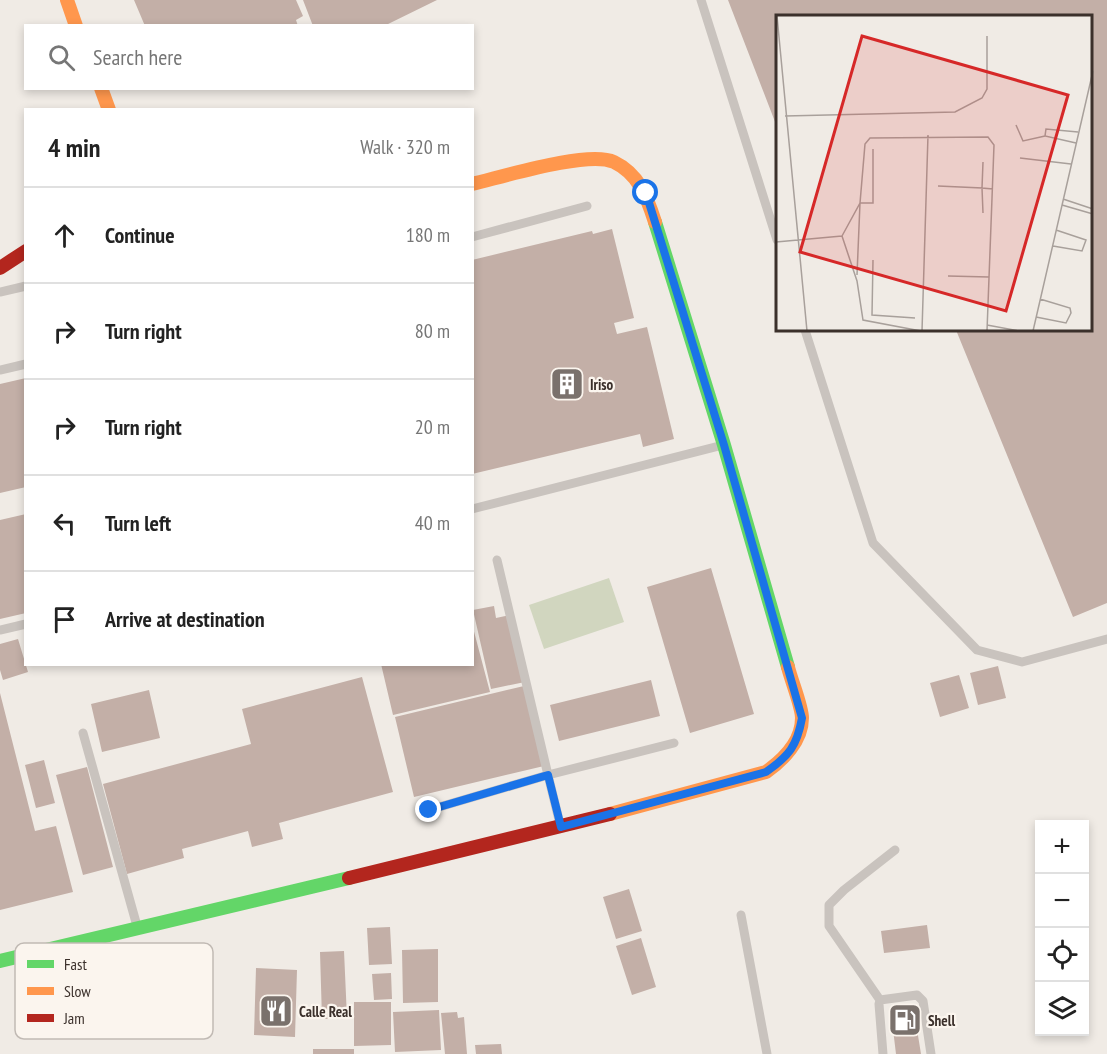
<!DOCTYPE html>
<meta charset="utf-8">
<style>
body{margin:0;font-family:"PT Sans Narrow",sans-serif;background:#f6f6f6;color:#222}
.controls{position:absolute;right:18px;bottom:18px;display:grid;overflow:hidden;border-radius:0px;box-shadow:0 3px 9px #0003}
.controls button{width:54px;height:54px;display:grid;place-items:center;padding:0;border:0;border-bottom:2px solid #e0e0e0;background:#fff;color:#222;font:30px sans-serif}
.stop{position:absolute;width:18px;height:18px;margin:-14px;border:4px solid #1a73e8;border-radius:50%;background:#fff}
.stop.end{background:#1a73e8;border-color:#fff;box-shadow:0 2px 6px #0008}
.list{margin:0;padding:0;list-style:none}
h2{display:flex;justify-content:space-between;align-items:center;height:78px;margin:0;padding:0 24px;font-size:26px}
h2 small{font-size:20px;font-weight:400;color:#767676}
.list li{display:grid;grid-template-columns:39px 1fr auto;gap:18px;align-items:center;box-sizing:border-box;height:96px;padding:0 24px;border-top:2px solid #e0e0e0}
.list b{display:block;font-size:22px;white-space:nowrap}
.list em{font-size:20px;font-style:normal;color:#767676}
.icon{flex:none;width:33px;height:33px;fill:none;stroke:currentColor;stroke-width:2;stroke-linecap:round;stroke-linejoin:round}
.map{position:relative;flex:none;width:1107px;height:1054px;overflow:hidden}
.search{position:absolute;background:#fff;box-shadow:0 3px 9px #0003;left:24px;top:24px;width:450px;height:66px;display:flex;align-items:center;gap:15px;box-sizing:border-box;padding:0 21px;border-radius:0px;color:#767676;font-size:22px}
.panel{position:absolute;background:#fff;box-shadow:0 3px 9px #0003;left:24px;top:108px;width:450px;height:558px;border-radius:0px}
.map>svg:first-child{display:block}
.green{fill:#d1d6bf}
.building{fill:#c3afa7}
.lines{fill:none;stroke-linecap:round;stroke-linejoin:round}
.lane{stroke:#c9c3be;stroke-width:9}
.fast{stroke:#63d668;stroke-width:14}
.slow{stroke:#ff974d;stroke-width:14}
.jam{stroke:#b3261e;stroke-width:14}
.route{stroke:#1a73e8;stroke-width:8}
.labels{text-anchor:middle;dominant-baseline:central;stroke-width:4.5;stroke-linejoin:round;paint-order:stroke}
.poi-label{font-size:15px;font-weight:bold;fill:#3b302b;stroke:#fbf5ee;text-anchor:start}
.inset-road{fill:none;stroke:#a8a09b;stroke-width:1.5}
.view{fill:#d62828;fill-opacity:0.15;stroke:#d62828;stroke-width:3}
.inset-edge{fill:none;stroke:#3b302b;stroke-width:3}
.key{fill:#fbf5ee;stroke:#c1bab4;stroke-width:1.5}
.key-label{font-size:16px;fill:#3b302b}
</style>
<div class="map">
<svg width="1107" height="1054" viewBox="0 0 1107 1054">
<rect width="100%" height="100%" fill="#f0ebe5"/>
<!-- green -->
<path class="green" d="M609 578 624 622 544 649 529 605Z"/>
<!-- building -->
<path class="building" d="M134 0H296L303 16 296 20 298 26H145Z
M303 0H437L384 26H313Z
M728 0H1107V603L1073 617 956 330H1090V16H777V127Z
M612 229 634 318 614 323 617 334 647 327 674 439 643 447 640 434 472 474V260L592 231 593 234Z
M26 378V487L0 493V384Z
M26 514V613L0 619V520Z
M711 568 754 714 690 733 647 587Z
M494 606 496 618 510 615 525 682 491 689 473 610Z
M472 624 490 692 393 715 381 664H472Z
M18 639 28 672 3 680 0 670V644Z
M998 666 1006 698 978 705 970 673Z
M959 675 969 708 940 717 930 683Z
M362 677 393 792 279 823 283 839 252 847 248 831 182 849 184 858 127 874 103 784 251 744 242 709Z
M651 680 660 716 559 741 550 705Z
M524 686 544 766 414 797 395 717Z
M149 690 160 738 102 752 91 704Z
M0 693 35 831 56 826 73 892 0 910Z
M44 760 55 803 36 808 25 765Z
M87 767 113 867 83 875 56 775Z
M629 889 642 931 616 939 603 897Z
M927 925 930 948 884 953 881 931Z
M390 927 392 964 369 965 367 928Z
M641 938 656 987 632 995 616 946Z
M438 949V1002L403 1003 402 950Z
M344 951 347 1018 322 1019 320 952Z
M256 968 297 970 295 1037 254 1035Z
M391 973 392 999 374 1000 372 974Z
M354 1002H391V1045L354 1046Z
M439 1010 441 1050 395 1052 393 1012Z
M457 1012 458 1018 464 1017 467 1054H445L441 1013Z
M915 1017 921 1054H896L892 1021Z
M501 1044 502 1054H476L475 1045Z
M313 1049H354V1054H313Z"/>
<g class="lines">
<!-- lane -->
<path class="lane" d="M701 0 777 240
M472 237 587 206
M0 292 26 286
M805 330 873 543 977 650 1022 662 1107 639
M0 370 26 364
M472 509 723 445
M0 630 26 624
M83 733 137 926
M429 810 548 775 497 560
M560 824 548 775 674 743
M741 915 767 1054
M880 1000 829 926V905L844 890 895 850
M883 1054 879 1004 880 1000 917 995 923 1001 931 1054"/>
<!-- fast -->
<path class="fast" d="M655 222 724 445 788 667
M0 961 349 878"/>
<!-- slow -->
<path class="slow" d="M67 0 76 26
M101 88 109 110
M472 184C502 177 588 150 614 162 639 174 647 197 655 222
M610 814 766 772C783 760 802 741 802 718 802 706 791 680 788 667"/>
<!-- jam -->
<path class="jam" d="M0 268 26 251
M349 878 610 814"/>
</g>
<g class="lines">
<!-- route -->
<path class="route" d="M429 810 548 775 561 827 766 772C789 756 797 746 802 718L724 445 646 193"/>
</g>
<!-- icons -->
<defs>
<symbol id="building-square" viewBox="-11 -11 22 22"><rect x="-9" y="-9" width="18" height="18" rx="4" fill="#7a716c" stroke="#fbf5ee"/><path d="M-4-6H4V6H1V3H-1V6H-4ZM-2.5-4.3h1.7v1.8h-1.7ZM.8-4.3h1.7v1.8H.8ZM-2.5-1h1.7V.8h-1.7ZM.8-1h1.7V.8H.8Z" fill="#fff"/></symbol>
<symbol id="restaurant-square" viewBox="-11 -11 22 22"><rect x="-9" y="-9" width="18" height="18" rx="4" fill="#7a716c" stroke="#fbf5ee"/><path d="M-5-6h1v4h1v-4h1v4h1v-4h1v5L-1.5 .5V6h-2V.5L-5-1ZM5-6V6H3V1.5H1.5Q1.5-4 5-6Z" fill="#fff"/></symbol>
<symbol id="fuel-square" viewBox="-11 -11 22 22"><rect x="-9" y="-9" width="18" height="18" rx="4" fill="#7a716c" stroke="#fbf5ee"/><path d="M-5.5-6h7V0h2V4h1.3V-2.5L3-4.5l.8-.8L6-3V5H2.5V1h-1V6h-7ZM-4.2-4.7v3.2H.2V-4.7Z" fill="#fff"/></symbol>
</defs>
<g fill-rule="evenodd">
<use href="#building-square" x="548" y="365" width="38" height="38"/>
<use href="#restaurant-square" x="257" y="992" width="38" height="38"/>
<use href="#fuel-square" x="886" y="1001" width="38" height="38"/>
</g>
<g class="labels">
<!-- poi labels -->
<g class="poi-label">
<text x="590" y="384">Iriso</text>
<text x="299" y="1011">Calle Real</text>
<text x="928" y="1020">Shell</text>
</g>
</g>
<!-- overview -->
<g transform="translate(776 15)">
<rect width="316" height="316" fill="#f0ebe5"/>
<path class="inset-road" d="M1 1 31 316M9 101 179 97 206 83 211 74V21M240 110 247 126 269 121M300 128 269 121 270 114 302 117M244 143 295 149M207 147 206 173 217 174M162 171 206 173 207 198M287 184 317 194M286 190 317 199M66 221 84 188 89 129 94 123 212 122 218 130 211 316M66 221 81 266 87 305 145 316M0 227 66 221M277 231 306 236 310 225 280 215M97 245 96 300 139 303M81 260 84 188H97V134M172 261 213 262M260 302 290 308 295 298 294 293 264 284M211 310 243 316M146 316 152 120M257 316 317 56"/>
<path class="view" d="M86 21 292 80 230 296 24 237Z"/>
<rect width="316" height="316" class="inset-edge"/>
</g>
<!-- legend -->
<rect x="15" y="943" width="198" height="96" rx="9" class="key"/>
<rect x="27" y="960" width="27" height="8" fill="#63d668"/>
<rect x="27" y="987" width="27" height="8" fill="#ff974d"/>
<rect x="27" y="1014" width="27" height="8" fill="#b3261e"/>
<g class="key-label">
<text x="64" y="970">Fast</text>
<text x="64" y="997">Slow</text>
<text x="64" y="1024">Jam</text>
</g>
</svg>
<div class="controls">
<button>+</button>
<button>−</button>
<button><svg class="icon" aria-label="locate" viewBox="0 0 24 24"><circle cx="12" cy="12" r="6"/><path d="M12 2v4M12 18v4M2 12h4M18 12h4"/></svg></button>
<button><svg class="icon" aria-label="layers" viewBox="0 0 24 24"><path d="M12 4l9 5-9 5-9-5zM3 14l9 5 9-5"/></svg></button>
</div>
<div class="stop" style="left:646px;top:193px"></div>
<div class="stop end" style="left:429px;top:810px"></div>
<div class="search"><svg class="icon" aria-label="search" viewBox="0 0 24 24"><circle cx="10" cy="10" r="6"/><path d="M15 15l6 6"/></svg>Search here</div>
<section class="panel">
<h2>4 min<small>Walk · 320 m</small></h2>
<ul class="list">
<li><svg class="icon" aria-label="ahead" viewBox="0 0 24 24"><path d="M12 20V5M6 11l6-6 6 6"/></svg><div><b>Continue</b></div><em>180 m</em></li>
<li><svg class="icon" aria-label="right" viewBox="0 0 24 24"><path d="M7 20v-9h11M14 6l5 5-5 5"/></svg><div><b>Turn right</b></div><em>80 m</em></li>
<li><svg class="icon" aria-label="right" viewBox="0 0 24 24"><path d="M7 20v-9h11M14 6l5 5-5 5"/></svg><div><b>Turn right</b></div><em>20 m</em></li>
<li><svg class="icon" aria-label="left" viewBox="0 0 24 24"><path d="M17 20v-9H6M10 6l-5 5 5 5"/></svg><div><b>Turn left</b></div><em>40 m</em></li>
<li><svg class="icon" aria-label="arrive" viewBox="0 0 24 24"><path d="M6 21V4h12l-3 4 3 4H6"/></svg><div><b>Arrive at destination</b></div></li>
</ul>
</section>
</div>
